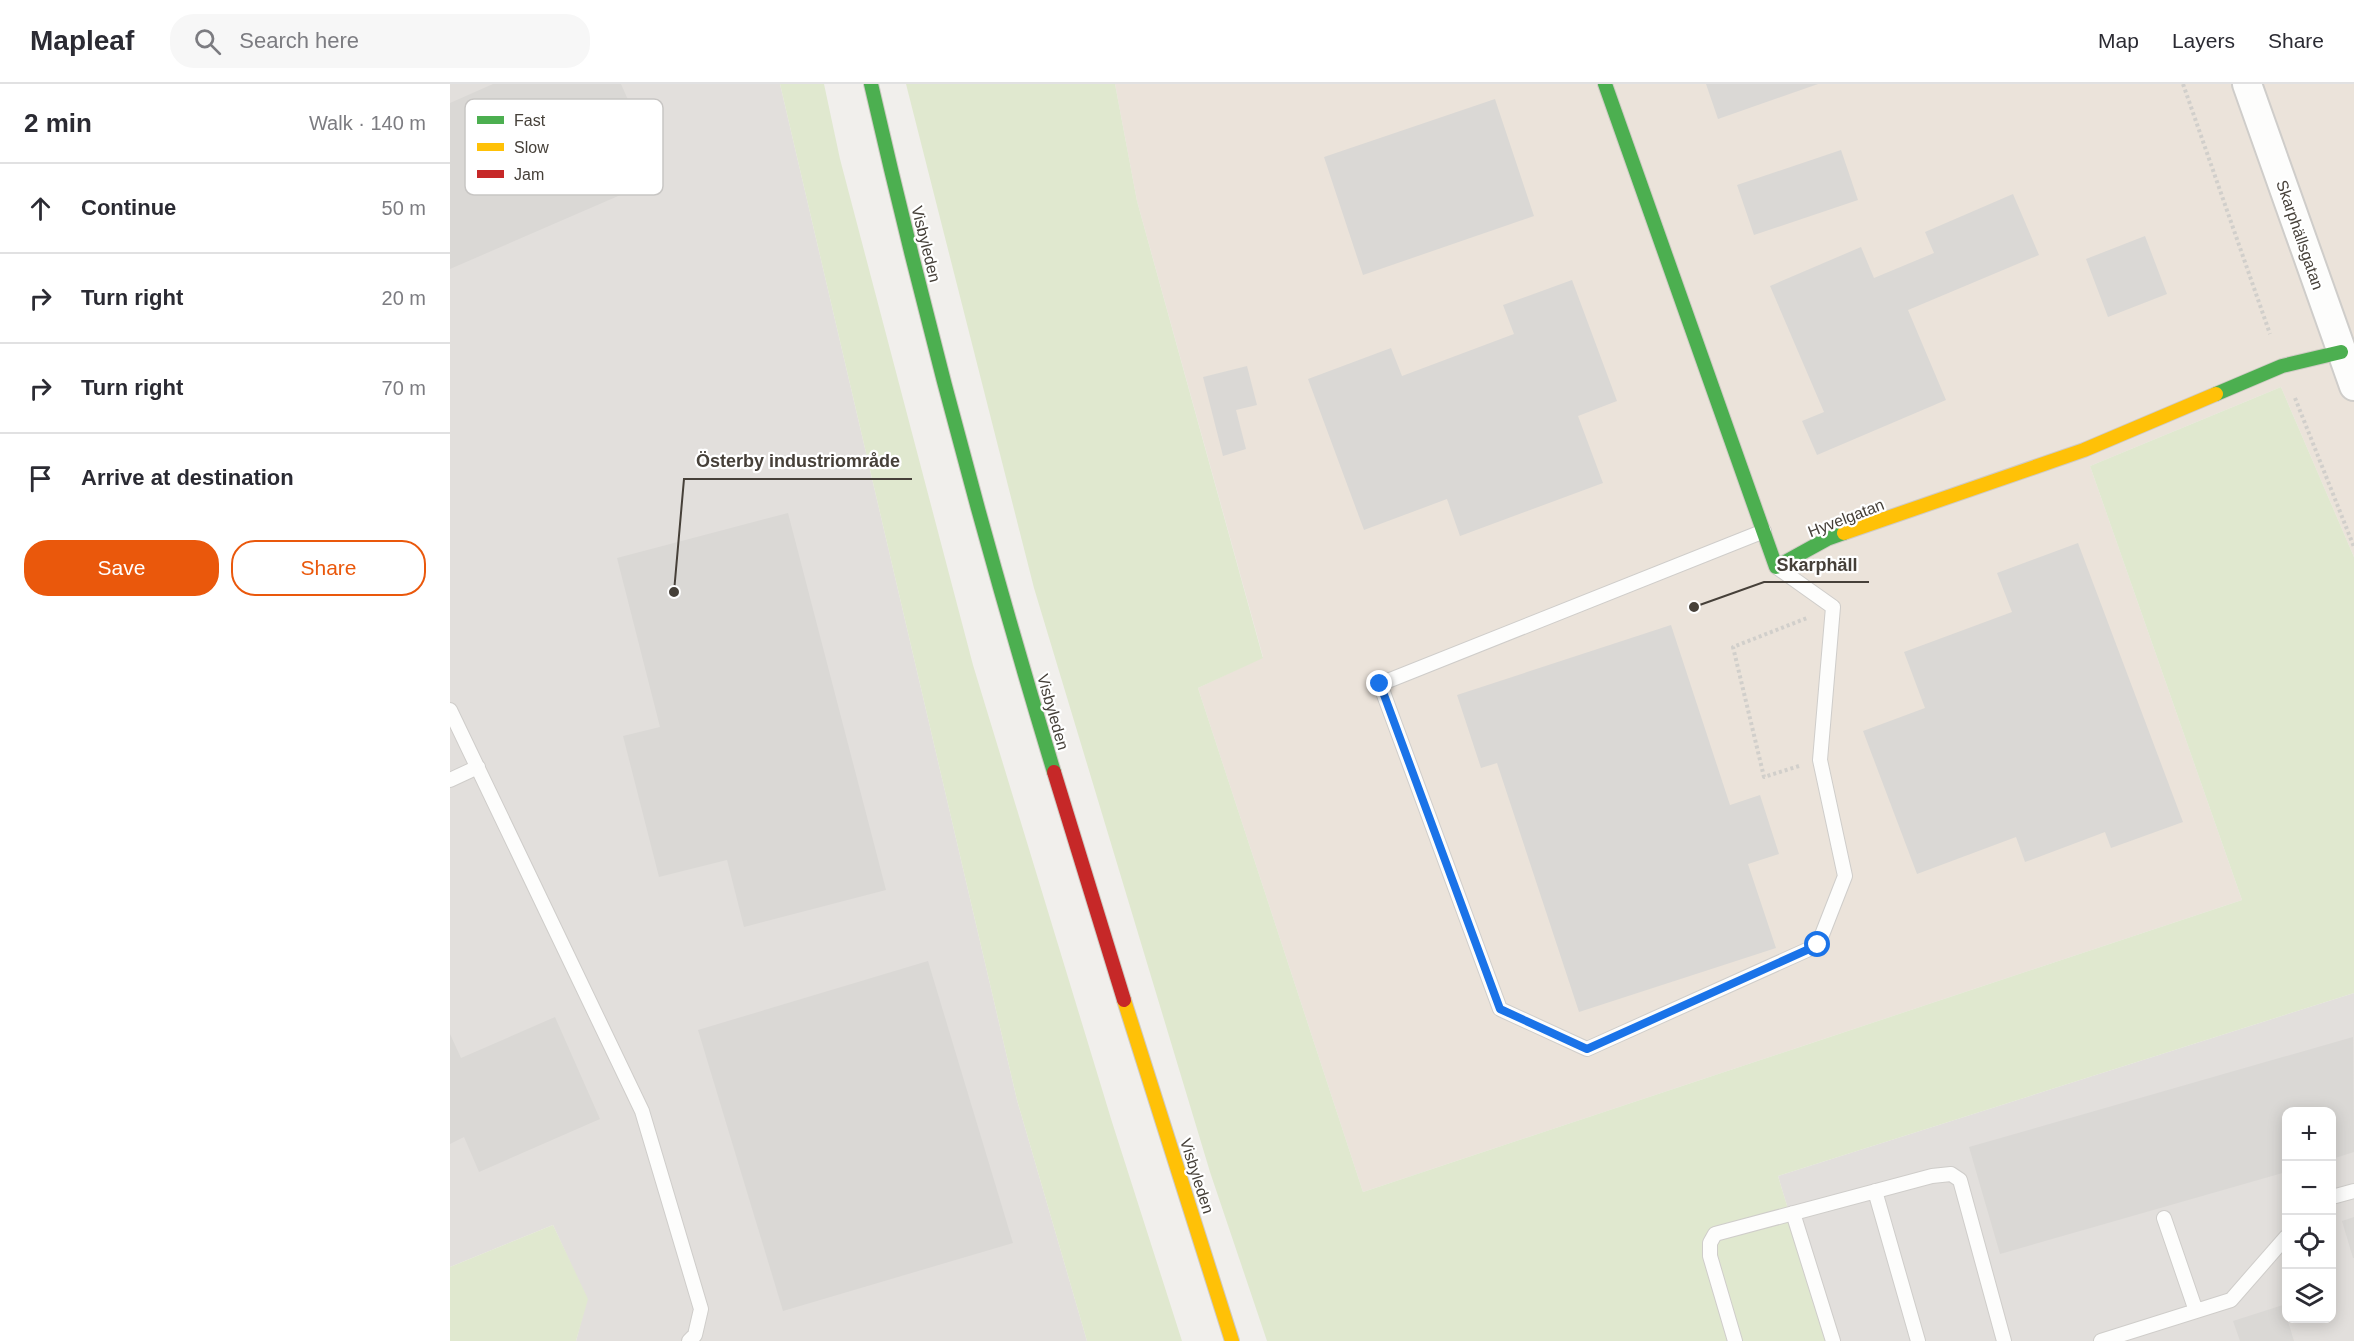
<!DOCTYPE html>
<meta charset="utf-8">
<style>
body{margin:0;font-family:Arial,sans-serif;background:#f7f7f7;color:#2b2b33}
.controls{position:absolute;right:18px;bottom:18px;display:grid;overflow:hidden;border-radius:12px;box-shadow:0 3px 15px #0003}
.controls button{width:54px;height:54px;display:grid;place-items:center;padding:0;border:0;border-bottom:2px solid #e1e1e2;background:#fff;color:#2b2b33;font:30px sans-serif}
.stop{position:absolute;width:18px;height:18px;margin:-14px;border:4px solid #1a73e8;border-radius:50%;background:#fff}
.stop.end{background:#1a73e8;border-color:#fff;box-shadow:0 2px 6px #0008}
.list{margin:0;padding:0;list-style:none}
h2{display:flex;justify-content:space-between;align-items:center;height:78px;margin:0;padding:0 24px;font-size:26px}
h2 small{font-size:20px;font-weight:400;color:#7c7c81}
.list li{display:grid;grid-template-columns:39px 1fr auto;gap:18px;align-items:center;box-sizing:border-box;height:90px;padding:0 24px;border-top:2px solid #e1e1e2}
.list b{display:block;font-size:22px;white-space:nowrap}
.list em{font-size:20px;font-style:normal;color:#7c7c81}
.actions{display:flex;gap:12px;padding:18px 24px}
.actions a{flex:1;padding:14px 0;border:2px solid #ea580c;border-radius:24px;text-align:center;font-size:21px;color:#ea580c}
.actions .main{background:#ea580c;color:#fff}
.icon{flex:none;width:33px;height:33px;fill:none;stroke:currentColor;stroke-width:2;stroke-linecap:round;stroke-linejoin:round}
.map{position:relative;flex:none;width:1904px;height:1257px;overflow:hidden}
header{display:flex;align-items:center;gap:36px;box-sizing:border-box;height:84px;padding:0 30px;background:#fff;border-bottom:2px solid #e1e1e2}
header strong{font-size:28px}
nav{display:flex;gap:33px;margin-inline-start:auto;font-size:21px}
.search{width:420px;height:54px;background:#f7f7f7;display:flex;align-items:center;gap:15px;box-sizing:border-box;padding:0 21px;border-radius:24px;color:#7c7c81;font-size:22px}
main{display:flex}
aside{flex:1;background:#fff}
.map>svg:first-child{display:block}
.commercial{fill:#ebe3da}
.industrial{fill:#e2dfdc;fill-rule:evenodd}
.green{fill:#e0e8cf}
.building{fill:#dad8d5}
.lines{fill:none;stroke-linecap:round;stroke-linejoin:round}
.lane-casing{stroke:#cfcdca;stroke-width:16}
.street-casing{stroke:#cfcdca;stroke-width:32}
.fast-casing{stroke:#cfcbc4;stroke-width:16}
.slow-casing{stroke:#cfcbc4;stroke-width:16}
.jam-casing{stroke:#cfcbc4;stroke-width:16}
.path{stroke:#d1cfcb;stroke-width:4;stroke-dasharray:3 3;stroke-linecap:butt}
.lane{stroke:#fdfdfc;stroke-width:14}
.street{stroke:#fdfdfc;stroke-width:28}
.fast{stroke:#4caf50;stroke-width:14}
.slow{stroke:#ffc107;stroke-width:14}
.jam{stroke:#c62828;stroke-width:14}
.route{stroke:#1a73e8;stroke-width:8}
.labels{text-anchor:middle;dominant-baseline:central;stroke-width:4.5;stroke-linejoin:round;paint-order:stroke}
.street-label{font-size:16px;fill:#464039;stroke:#fff}
.key{fill:#fff;stroke:#c8c6c4;stroke-width:1.5}
.key-label{font-size:16px;fill:#464039}
.leader{fill:none;stroke:#464039;stroke-width:2}
.callout-dot{fill:#464039;stroke:#fff;stroke-width:2}
.callout-label{font-size:18px;text-anchor:middle;font-weight:bold;fill:#464039;stroke:#fff;stroke-width:4.5;stroke-linejoin:round;paint-order:stroke}
</style>
<header>
<strong>Mapleaf</strong>
<div class="search"><svg class="icon" aria-label="search" viewBox="0 0 24 24"><circle cx="10" cy="10" r="6"/><path d="M15 15l6 6"/></svg>Search here</div>
<nav><a>Map</a><a>Layers</a><a>Share</a></nav>
</header>
<main>
<aside>
<h2>2 min<small>Walk · 140 m</small></h2>
<ul class="list">
<li><svg class="icon" aria-label="ahead" viewBox="0 0 24 24"><path d="M12 20V5M6 11l6-6 6 6"/></svg><div><b>Continue</b></div><em>50 m</em></li>
<li><svg class="icon" aria-label="right" viewBox="0 0 24 24"><path d="M7 20v-9h11M14 6l5 5-5 5"/></svg><div><b>Turn right</b></div><em>20 m</em></li>
<li><svg class="icon" aria-label="right" viewBox="0 0 24 24"><path d="M7 20v-9h11M14 6l5 5-5 5"/></svg><div><b>Turn right</b></div><em>70 m</em></li>
<li><svg class="icon" aria-label="arrive" viewBox="0 0 24 24"><path d="M6 21V4h12l-3 4 3 4H6"/></svg><div><b>Arrive at destination</b></div></li>
</ul>
<div class="actions"><a class="main">Save</a><a>Share</a></div>
</aside>
<div class="map">
<svg width="1904" height="1257" viewBox="0 0 1904 1257">
<rect width="100%" height="100%" fill="#f1efec"/>
<!-- commercial -->
<path class="commercial" d="M665 0H1904V473L1831 303 1640 382 1792 816 913 1108 748 604 813 573 687 117Z"/>
<!-- industrial -->
<path class="industrial" d="M0 0H330L567 1016 637 1257H126L137 1215 103 1141 0 1183Z
M1904 909V1257H1378L1328 1092ZM1836 1028H1882V1234H1836Z"/>
<!-- green -->
<path class="green" d="M330 0H374L390 75 523 581 662 1038 732 1257H637L567 1016Z
M456 0H665L687 117 813 574 748 604 913 1108 1792 816 1640 382 1831 303 1904 473V909L1328 1092 1378 1257H817L760 1088 584 504Z
M103 1141 138 1215 126 1257H0V1183Z"/>
<!-- building -->
<path class="building" d="M43 0H171L212 93 0 185V19Z
M1256 0H1368L1268 35Z
M1045 15 1084 132 913 191 874 73Z
M1391 66 1408 116 1304 151 1287 101Z
M1563 110 1589 171 1458 226 1496 316 1367 371 1352 337 1374 328 1320 202 1411 163 1424 194 1484 169 1475 148Z
M1695 152 1717 210 1658 233 1636 175Z
M1122 196 1167 317 1128 332 1153 399 1010 452 997 415 914 446 858 295 941 264 952 292 1064 250 1053 221Z
M797 282 807 321 786 326 796 365 773 372 753 293Z
M338 429 436 806 294 843 277 776 209 793 173 652 210 643 167 474Z
M1628 459 1733 738 1661 764 1655 748 1575 778 1566 753 1467 790 1413 647 1475 624 1454 568 1562 528 1547 489Z
M1221 541 1280 721 1310 711 1329 770 1298 780 1326 864 1129 928 1047 679 1031 684 1007 611Z
M478 877 563 1159 333 1227 248 946Z
M105 933 150 1035 29 1088 14 1053 0 1060V950L11 974Z
M1903 953 1904 1068 1882 1075V1028H1836V1088L1550 1170 1519 1063Z
M1904 1133V1174H1903L1892 1137Z
M1833 1221 1844 1257H1790L1783 1237Z"/>
<g class="lines">
<defs>
<path id="lane" d="M1314 447 930 600 1050 925 1137 965 1368 861 1395 792 1370 676 1383 523 1328 484
M0 626 192 1027 251 1225 245 1251 239 1257
M0 696 28 683
M1425 1107 1468 1257
M1882 1113 1904 1107
M1343 1129 1383 1257
M1714 1134 1746 1227
M1285 1257 1260 1172V1159L1265 1150 1482 1092 1501 1090 1510 1096 1554 1257
M1651 1257 1781 1216 1836 1153"/>
<path id="street" d="M1797 0 1904 302"/>
<path id="fast" d="M421 0C474 231 535 460 604 688
M1155 0 1326 483 1377 455 1394 449
M1766 310 1832 282 1891 268"/>
<path id="slow" d="M1394 449 1634 366 1766 310
M674 916 782 1257"/>
<path id="jam" d="M604 688 674 916"/>
</defs>
<!-- lane casing -->
<use href="#lane" class="lane-casing"/>
<!-- street casing -->
<use href="#street" class="street-casing"/>
<!-- fast casing -->
<use href="#fast" class="fast-casing"/>
<!-- slow casing -->
<use href="#slow" class="slow-casing"/>
<!-- jam casing -->
<use href="#jam" class="jam-casing"/>
<!-- path -->
<path class="path" d="M1733 0 1820 250
M1845 314 1904 463
M1349 682 1314 693 1283 563 1357 534"/>
<!-- lane -->
<use href="#lane" class="lane"/>
<!-- street -->
<use href="#street" class="street"/>
<!-- fast -->
<use href="#fast" class="fast"/>
<!-- slow -->
<use href="#slow" class="slow"/>
<!-- jam -->
<use href="#jam" class="jam"/>
</g>
<g class="lines">
<!-- route -->
<path class="route" d="M930 600 1050 925 1137 965 1368 861"/>
</g>
<g class="labels">
<!-- street labels -->
<g class="street-label">
<text transform="translate(1850 151) rotate(71)">Skarphällsgatan</text>
<text transform="translate(476 160) rotate(76)">Visbyleden</text>
<text transform="translate(1396 434) rotate(-21)">Hyvelgatan</text>
<text transform="translate(603 628) rotate(74)">Visbyleden</text>
<text transform="translate(747 1092) rotate(72)">Visbyleden</text>
</g>
</g>
<!-- legend -->
<rect x="15" y="15" width="198" height="96" rx="9" class="key"/>
<rect x="27" y="32" width="27" height="8" fill="#4caf50"/>
<rect x="27" y="59" width="27" height="8" fill="#ffc107"/>
<rect x="27" y="86" width="27" height="8" fill="#c62828"/>
<g class="key-label">
<text x="64" y="42">Fast</text>
<text x="64" y="69">Slow</text>
<text x="64" y="96">Jam</text>
</g>
<!-- callouts -->
<path class="leader" d="M224 508L234 395H462M1244 523L1314 498H1419"/>
<g class="callout-dot">
<circle cx="224" cy="508" r="6"/>
<circle cx="1244" cy="523" r="6"/>
</g>
<g class="callout-label">
<text x="348" y="383">Österby industriområde</text>
<text x="1367" y="487">Skarphäll</text>
</g>
</svg>
<div class="controls">
<button>+</button>
<button>−</button>
<button><svg class="icon" aria-label="locate" viewBox="0 0 24 24"><circle cx="12" cy="12" r="6"/><path d="M12 2v4M12 18v4M2 12h4M18 12h4"/></svg></button>
<button><svg class="icon" aria-label="layers" viewBox="0 0 24 24"><path d="M12 4l9 5-9 5-9-5zM3 14l9 5 9-5"/></svg></button>
</div>
<div class="stop" style="left:1368px;top:861px"></div>
<div class="stop end" style="left:930px;top:600px"></div>
</div>
</main>
